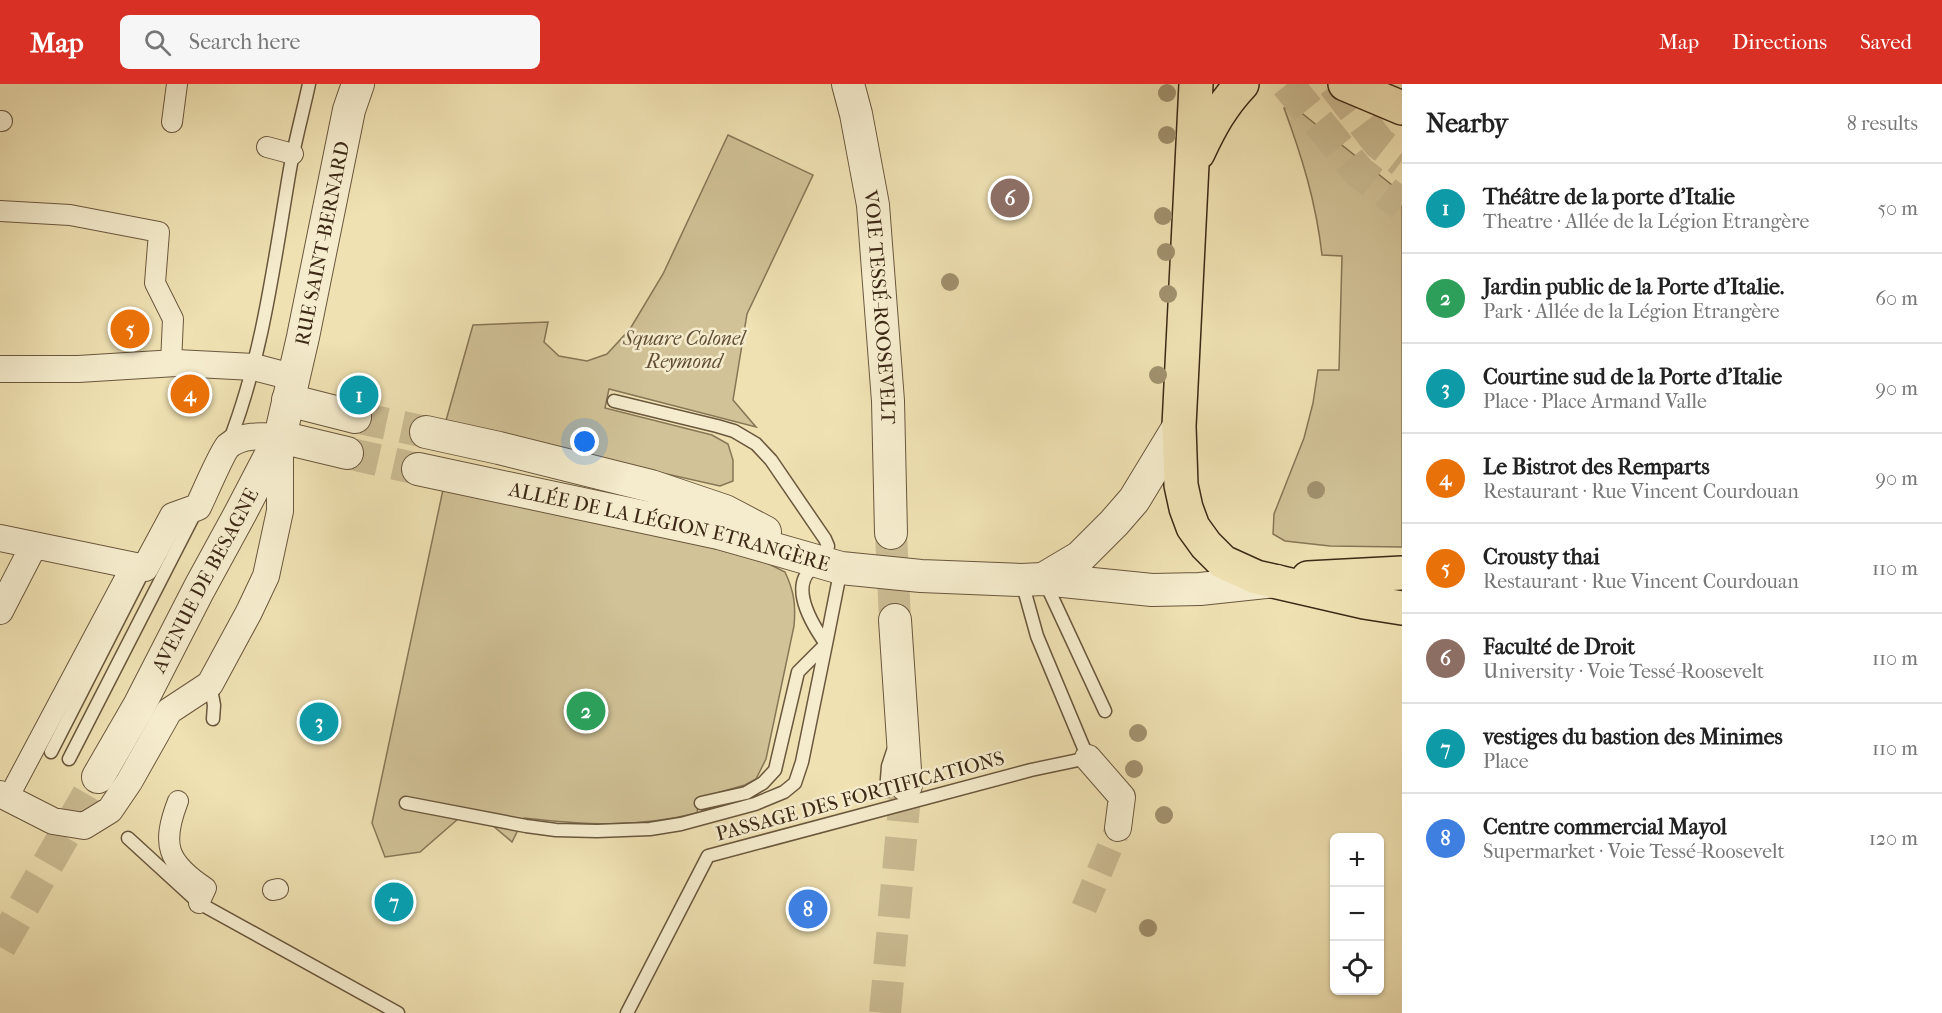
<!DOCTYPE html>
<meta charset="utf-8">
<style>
body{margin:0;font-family:"IM FELL French Canon",serif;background:#f6f6f6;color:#222}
.controls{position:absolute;right:18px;bottom:18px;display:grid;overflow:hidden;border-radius:9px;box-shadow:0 2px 4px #0004}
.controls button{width:54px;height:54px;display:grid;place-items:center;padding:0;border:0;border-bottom:2px solid #e0e0e0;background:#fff;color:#222;font:30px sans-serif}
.you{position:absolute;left:585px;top:358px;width:21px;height:21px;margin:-15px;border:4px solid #fff;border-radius:50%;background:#1a73e8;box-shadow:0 0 0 9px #1a73e833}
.badge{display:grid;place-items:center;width:39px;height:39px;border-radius:50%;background:#d93025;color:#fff;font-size:20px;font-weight:700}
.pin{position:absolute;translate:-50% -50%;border:3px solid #fff;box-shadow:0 2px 6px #0006}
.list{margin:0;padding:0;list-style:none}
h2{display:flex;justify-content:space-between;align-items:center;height:78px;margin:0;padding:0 24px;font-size:26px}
h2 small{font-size:20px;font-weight:400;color:#767676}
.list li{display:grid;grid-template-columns:39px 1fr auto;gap:18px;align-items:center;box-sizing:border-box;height:90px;padding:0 24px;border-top:2px solid #e0e0e0}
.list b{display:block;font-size:22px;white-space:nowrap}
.list p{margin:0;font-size:20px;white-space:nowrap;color:#767676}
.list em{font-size:20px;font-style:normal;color:#767676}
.icon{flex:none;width:33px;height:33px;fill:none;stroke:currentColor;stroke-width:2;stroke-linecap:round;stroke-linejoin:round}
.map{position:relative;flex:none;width:1402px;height:929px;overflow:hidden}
header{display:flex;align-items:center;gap:36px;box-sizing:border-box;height:84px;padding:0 30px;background:#d93025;color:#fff}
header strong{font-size:28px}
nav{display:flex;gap:33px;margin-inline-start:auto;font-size:21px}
.search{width:420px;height:54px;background:#f6f6f6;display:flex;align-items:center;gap:15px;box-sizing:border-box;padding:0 21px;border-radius:9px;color:#767676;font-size:22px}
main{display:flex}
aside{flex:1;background:#fff}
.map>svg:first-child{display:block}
.green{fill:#d1c297;stroke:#877656;stroke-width:1.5}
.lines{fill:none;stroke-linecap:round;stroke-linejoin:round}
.minor-tunnel{stroke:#cbbc93;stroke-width:26;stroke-dasharray:26 13;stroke-linecap:butt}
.tertiary-tunnel{stroke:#cbbc93;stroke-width:32;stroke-dasharray:32 16;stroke-linecap:butt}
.motorway-tunnel{stroke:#cbbc93;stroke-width:33;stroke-dasharray:33 16;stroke-linecap:butt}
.service-casing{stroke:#6a573d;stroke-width:15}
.pedestrian-casing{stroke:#6a573d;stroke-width:22}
.minor-casing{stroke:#6a573d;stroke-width:28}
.tertiary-casing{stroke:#6a573d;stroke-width:34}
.primary-casing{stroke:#3d2916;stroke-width:36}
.service{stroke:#f5eccd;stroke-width:12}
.pedestrian{stroke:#f5eccd;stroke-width:20}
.minor{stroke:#f5eccd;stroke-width:26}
.tertiary{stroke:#f5eccd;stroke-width:32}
.primary{stroke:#efe1b2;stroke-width:33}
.tree{fill:#a1916e}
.labels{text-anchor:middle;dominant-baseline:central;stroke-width:5;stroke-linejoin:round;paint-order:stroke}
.street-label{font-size:20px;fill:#3d2916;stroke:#f5eccd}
.park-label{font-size:20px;font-style:italic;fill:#624f36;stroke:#f5eccd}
</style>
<header>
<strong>Map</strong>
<div class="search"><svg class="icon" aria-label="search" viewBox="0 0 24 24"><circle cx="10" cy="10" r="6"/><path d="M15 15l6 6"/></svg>Search here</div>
<nav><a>Map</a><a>Directions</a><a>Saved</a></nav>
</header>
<main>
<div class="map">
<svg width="1402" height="929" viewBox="0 0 1402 929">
<rect width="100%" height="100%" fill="#efe1b2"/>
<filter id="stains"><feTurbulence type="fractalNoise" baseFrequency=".00333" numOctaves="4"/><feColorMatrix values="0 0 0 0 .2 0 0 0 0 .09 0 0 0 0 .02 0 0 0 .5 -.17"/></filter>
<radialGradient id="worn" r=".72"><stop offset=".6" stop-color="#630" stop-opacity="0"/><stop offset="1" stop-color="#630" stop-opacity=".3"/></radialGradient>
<!-- green -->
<path class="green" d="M1290 23H1294L1402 109V463L1330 462 1285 457 1273 450 1274 430 1304 354 1313 319 1318 286H1339L1342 172 1322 171C1316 118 1302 73 1284 24Z
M728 51 813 91 747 230 733 316 756 343 609 305 605 324 712 351 728 360 733 376V397L720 402 445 340 473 241 548 238 544 258 559 272 587 277 607 270 630 245 663 190Z
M444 401 687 457 767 479 785 488C794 507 796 521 794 542L766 675 756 695 745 701 699 714 697 729C636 744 585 741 524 734L512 758 492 741 458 735 420 768 385 773 372 739Z"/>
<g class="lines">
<!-- minor-tunnel -->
<path class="minor-tunnel" d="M1084 824 1118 744"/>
<!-- tertiary-tunnel -->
<path class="tertiary-tunnel" d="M355 333 426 348
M347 369 418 385
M891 449 895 536
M0 863 98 693
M885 929 906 701"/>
<!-- motorway-tunnel -->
<path class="motorway-tunnel" d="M1287 0 1359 88 1402 121
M1334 0 1379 59 1402 77"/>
<defs>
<path id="service" d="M229 358C263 271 274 178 290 85 295 57 303 28 309 0
M1045 498 1105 627
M210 600 214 621 213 635
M51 668 145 484
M69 675 197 425
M886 707 888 682 893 667
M406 719 526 742 556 746 597 747 650 745 681 740 755 720 784 708 795 699 802 678 826 560C809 536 783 491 825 478L828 462 825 455 771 376 756 360 734 347 717 342 614 317
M701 719 746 709 763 699 775 686 798 588 826 560 841 484
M128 754 199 819 398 929
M627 929 708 772 1031 686 1088 674 1037 552 1022 498"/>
<path id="pedestrian" d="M0 37H2
M172 38 177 0
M267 63 293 70
M0 127 70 131 159 148 155 199 173 235 171 279
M8 714 132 481
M178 717C161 761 167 778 206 804L199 819
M273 806 278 805"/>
<path id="minor" d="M0 285H78L176 279 254 283 292 293
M0 454 145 484 173 432 198 423C203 413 222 368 228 362 242 350 263 352 280 353V427L266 492 249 528 210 600 169 627 129 698 110 726 84 742 53 737 0 710
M0 527 34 461
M1088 674 1122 713 1118 744"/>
<g id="tertiary">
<path id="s1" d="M848 0 856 30 873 121 888 317 891 449"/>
<path d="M288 316 355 333"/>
<path d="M426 348 499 364 651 402 725 427 765 448"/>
<path d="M280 353 347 369"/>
<path id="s2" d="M418 385 719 449 841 484 921 492 1021 496 1043 495 1152 506 1200 505 1277 497"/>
<path d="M1043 495 1080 473 1114 439 1134 416 1179 342"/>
<path d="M895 536 906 701"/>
<path id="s3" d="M98 693 139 622 199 505 241 428 280 353 303 253 349 26 358 0"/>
</g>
<path id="primary" d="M1196 0 1179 342 1181 401 1186 424 1193 443 1206 461 1223 478 1256 493 1364 518 1402 524
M1345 0 1402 24
M1198 69C1210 43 1222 21 1242 0
M1308 494 1402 489"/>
</defs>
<!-- service casing -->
<use href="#service" class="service-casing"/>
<!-- pedestrian casing -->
<use href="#pedestrian" class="pedestrian-casing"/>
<!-- minor casing -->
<use href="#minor" class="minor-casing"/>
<!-- tertiary casing -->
<use href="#tertiary" class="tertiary-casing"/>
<!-- primary casing -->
<use href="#primary" class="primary-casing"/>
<!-- service -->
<use href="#service" class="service"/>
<!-- pedestrian -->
<use href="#pedestrian" class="pedestrian"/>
<!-- minor -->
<use href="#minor" class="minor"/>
<!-- tertiary -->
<use href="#tertiary" class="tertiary"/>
<!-- primary -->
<use href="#primary" class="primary"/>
</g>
<!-- trees -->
<g class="tree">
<circle cx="1167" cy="9" r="9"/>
<circle cx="1167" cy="51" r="9"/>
<circle cx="1163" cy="132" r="9"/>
<circle cx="1166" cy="168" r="9"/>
<circle cx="950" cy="198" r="9"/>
<circle cx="1168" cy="210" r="9"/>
<circle cx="1158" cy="291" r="9"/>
<circle cx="1316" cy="406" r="9"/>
<circle cx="1138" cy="649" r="9"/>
<circle cx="1134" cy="685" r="9"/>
<circle cx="1164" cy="731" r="9"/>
<circle cx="1148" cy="844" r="9"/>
</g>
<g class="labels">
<!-- street labels -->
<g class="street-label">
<text stroke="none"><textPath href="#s3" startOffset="584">RUE SAINT-BERNARD</textPath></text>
<text stroke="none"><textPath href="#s1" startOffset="226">VOIE TESSÉ-ROOSEVELT</textPath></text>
<text stroke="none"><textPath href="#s2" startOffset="258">ALLÉE DE LA LÉGION ETRANGÈRE</textPath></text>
<text stroke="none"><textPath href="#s3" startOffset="224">AVENUE DE BESAGNE</textPath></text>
<text transform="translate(860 712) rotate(-15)">PASSAGE DES FORTIFICATIONS</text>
</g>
<!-- park labels -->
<g class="park-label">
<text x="684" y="254">Square Colonel<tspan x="684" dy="23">Reymond</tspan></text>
</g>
</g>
<rect width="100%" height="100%" filter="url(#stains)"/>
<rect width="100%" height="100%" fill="url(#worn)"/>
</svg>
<div class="controls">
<button>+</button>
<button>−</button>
<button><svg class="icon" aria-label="locate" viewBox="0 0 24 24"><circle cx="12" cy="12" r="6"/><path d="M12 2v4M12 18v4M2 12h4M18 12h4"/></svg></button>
</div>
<div class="you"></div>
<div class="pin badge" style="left:359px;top:311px;background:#0f9aa8">1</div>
<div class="pin badge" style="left:586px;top:627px;background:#2e9e5b">2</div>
<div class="pin badge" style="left:319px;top:638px;background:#0f9aa8">3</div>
<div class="pin badge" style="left:190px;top:310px;background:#e8710a">4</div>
<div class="pin badge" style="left:130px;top:245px;background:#e8710a">5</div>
<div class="pin badge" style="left:1010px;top:114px;background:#8d6e63">6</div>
<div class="pin badge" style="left:394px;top:818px;background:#0f9aa8">7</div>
<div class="pin badge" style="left:808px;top:825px;background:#3f7fe0">8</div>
</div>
<aside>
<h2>Nearby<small>8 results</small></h2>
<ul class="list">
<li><span class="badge" style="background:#0f9aa8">1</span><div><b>Théâtre de la porte d'Italie</b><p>Theatre · Allée de la Légion Etrangère</p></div><em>50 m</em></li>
<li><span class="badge" style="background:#2e9e5b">2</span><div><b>Jardin public de la Porte d'Italie.</b><p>Park · Allée de la Légion Etrangère</p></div><em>60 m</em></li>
<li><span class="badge" style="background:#0f9aa8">3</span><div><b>Courtine sud de la Porte d'Italie</b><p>Place · Place Armand Valle</p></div><em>90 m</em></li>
<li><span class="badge" style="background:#e8710a">4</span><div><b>Le Bistrot des Remparts</b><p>Restaurant · Rue Vincent Courdouan</p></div><em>90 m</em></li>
<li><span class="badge" style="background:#e8710a">5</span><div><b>Crousty thai</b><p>Restaurant · Rue Vincent Courdouan</p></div><em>110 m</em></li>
<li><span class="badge" style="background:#8d6e63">6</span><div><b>Faculté de Droit</b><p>University · Voie Tessé-Roosevelt</p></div><em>110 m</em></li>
<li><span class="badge" style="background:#0f9aa8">7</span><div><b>vestiges du bastion des Minimes</b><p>Place</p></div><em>110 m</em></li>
<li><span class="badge" style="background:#3f7fe0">8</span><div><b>Centre commercial Mayol</b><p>Supermarket · Voie Tessé-Roosevelt</p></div><em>120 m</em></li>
</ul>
</aside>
</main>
